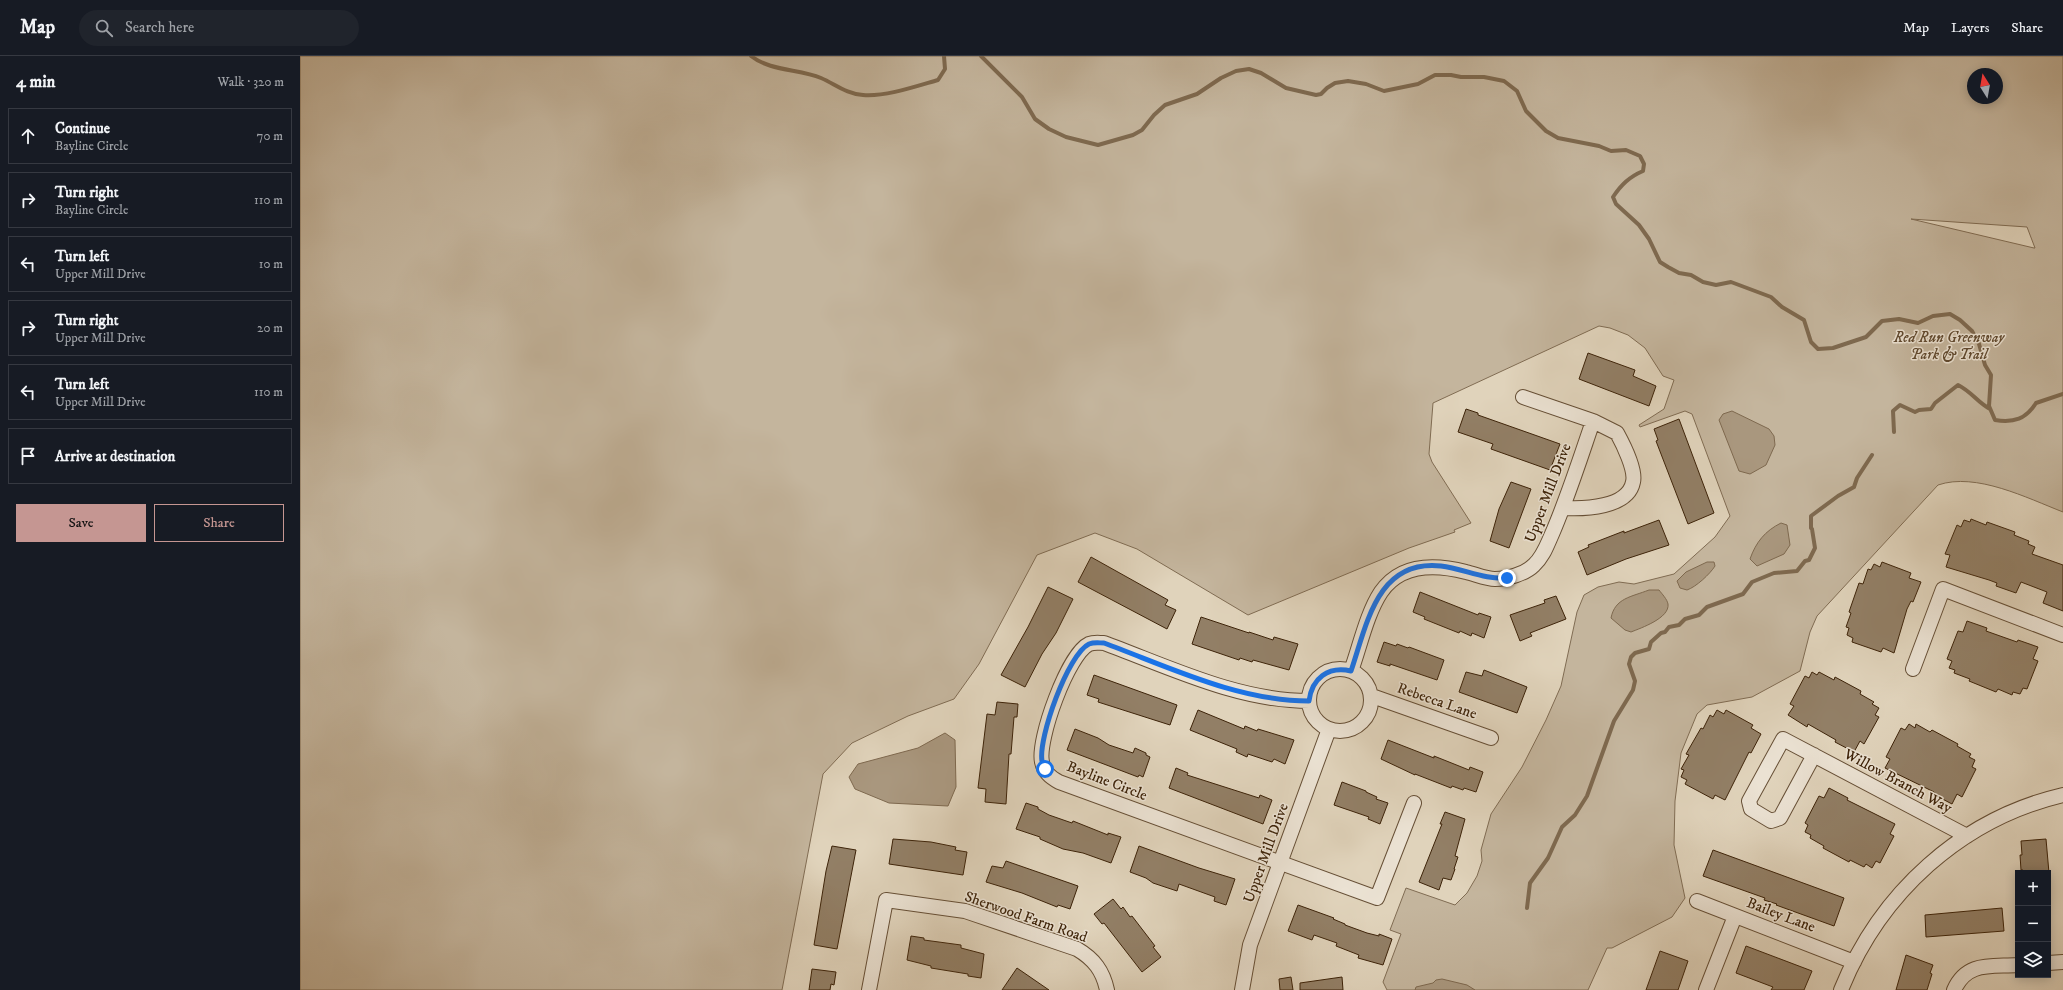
<!DOCTYPE html>
<meta charset="utf-8">
<style>
body{margin:0;font-family:"IM FELL DW Pica",serif;background:#20242c;color:#f1f3f6}
.controls{position:absolute;right:12px;bottom:12px;display:grid;overflow:hidden;border-radius:0px;box-shadow:0 2px 10px #0003}
.controls button{width:36px;height:36px;display:grid;place-items:center;padding:0;border:0;border-bottom:1px solid #363941;background:#171b24;color:#f1f3f6;font:20px sans-serif}
.compass{position:absolute;left:1667px;top:12px;width:36px;height:36px;border-radius:50%;background:#171b24;box-shadow:0 2px 10px #0003;rotate:349deg}
.stop{position:absolute;width:12px;height:12px;margin:-9px;border:3px solid #1a73e8;border-radius:50%;background:#fff}
.stop.end{background:#1a73e8;border-color:#fff;box-shadow:0 1px 4px #0008}
.list{margin:0;padding:0;list-style:none}
h2{display:flex;justify-content:space-between;align-items:center;height:52px;margin:0;padding:0 16px;font-size:17px}
h2 small{font-size:13px;font-weight:400;color:#9ea1a6}
.list li{display:grid;grid-template-columns:26px 1fr auto;gap:12px;align-items:center;box-sizing:border-box;height:56px;margin:0 8px 8px;padding:0 8px;border:1px solid #363941;border-radius:0px}
.list b{display:block;font-size:15px;white-space:nowrap}
.list p{margin:0;font-size:13px;white-space:nowrap;color:#9ea1a6}
.list em{font-size:13px;font-style:normal;color:#9ea1a6}
.actions{display:flex;gap:8px;padding:12px 16px}
.actions a{flex:1;padding:9px 0;border:1px solid #c59692;border-radius:0px;text-align:center;font-size:14px;color:#c59692}
.actions .main{background:#c59692;color:#111}
.icon{flex:none;width:22px;height:22px;fill:none;stroke:currentColor;stroke-width:2;stroke-linecap:round;stroke-linejoin:round}
.map{position:relative;flex:none;width:1763px;height:934px;overflow:hidden}
header{display:flex;align-items:center;gap:24px;box-sizing:border-box;height:56px;padding:0 20px;background:#171b24;border-bottom:1px solid #363941}
header strong{font-size:19px}
nav{display:flex;gap:22px;margin-inline-start:auto;font-size:14px}
.search{width:280px;height:36px;background:#20242c;display:flex;align-items:center;gap:10px;box-sizing:border-box;padding:0 14px;border-radius:22px;color:#9ea1a6;font-size:15px}
main{display:flex}
aside{flex:1;background:#171b24}
.map>svg:first-child{display:block}
.green{fill:#c4b59d;stroke:#806c53;fill-rule:evenodd}
.water{fill:#a9977e;stroke:#7e694f}
.lines{fill:none;stroke-linecap:round;stroke-linejoin:round}
.stream{stroke:#7e694f;stroke-width:4}
.building{fill:#927f66;stroke:#3d2309}
.minor-casing{stroke:#664f36;stroke-width:16}
.minor{stroke:#ebe2d3;stroke-width:14}
.route{stroke:#1a73e8;stroke-width:5}
.labels{text-anchor:middle;dominant-baseline:central;stroke-width:3;stroke-linejoin:round;paint-order:stroke}
.park-label{font-size:15px;font-style:italic;fill:#5f482e;stroke:#ebe2d3}
.street-label{font-size:15px;fill:#3d2309;stroke:#ebe2d3}
</style>
<header>
<strong>Map</strong>
<div class="search"><svg class="icon" aria-label="search" viewBox="0 0 24 24"><circle cx="10" cy="10" r="6"/><path d="M15 15l6 6"/></svg>Search here</div>
<nav><a>Map</a><a>Layers</a><a>Share</a></nav>
</header>
<main>
<aside>
<h2>4 min<small>Walk · 320 m</small></h2>
<ul class="list">
<li><svg class="icon" aria-label="ahead" viewBox="0 0 24 24"><path d="M12 20V5M6 11l6-6 6 6"/></svg><div><b>Continue</b><p>Bayline Circle</p></div><em>70 m</em></li>
<li><svg class="icon" aria-label="right" viewBox="0 0 24 24"><path d="M7 20v-9h11M14 6l5 5-5 5"/></svg><div><b>Turn right</b><p>Bayline Circle</p></div><em>110 m</em></li>
<li><svg class="icon" aria-label="left" viewBox="0 0 24 24"><path d="M17 20v-9H6M10 6l-5 5 5 5"/></svg><div><b>Turn left</b><p>Upper Mill Drive</p></div><em>10 m</em></li>
<li><svg class="icon" aria-label="right" viewBox="0 0 24 24"><path d="M7 20v-9h11M14 6l5 5-5 5"/></svg><div><b>Turn right</b><p>Upper Mill Drive</p></div><em>20 m</em></li>
<li><svg class="icon" aria-label="left" viewBox="0 0 24 24"><path d="M17 20v-9H6M10 6l-5 5 5 5"/></svg><div><b>Turn left</b><p>Upper Mill Drive</p></div><em>110 m</em></li>
<li><svg class="icon" aria-label="arrive" viewBox="0 0 24 24"><path d="M6 21V4h12l-3 4 3 4H6"/></svg><div><b>Arrive at destination</b></div></li>
</ul>
<div class="actions"><a class="main">Save</a><a>Share</a></div>
</aside>
<div class="map">
<svg width="1763" height="934" viewBox="0 0 1763 934">
<rect width="100%" height="100%" fill="#e0d3bb"/>
<filter id="stains"><feTurbulence type="fractalNoise" baseFrequency=".005" numOctaves="4"/><feColorMatrix values="0 0 0 0 .2 0 0 0 0 .09 0 0 0 0 .02 0 0 0 .5 -.17"/></filter>
<radialGradient id="worn" r=".72"><stop offset=".6" stop-color="#630" stop-opacity="0"/><stop offset="1" stop-color="#630" stop-opacity=".3"/></radialGradient>
<!-- green -->
<path class="green" d="M0 0H1763V456C1727 442 1676 416 1638 429L1517 560 1510 576 1500 615 1452 641 1407 649 1397 658 1381 697 1375 745 1374 789 1385 842 1372 861 1312 892H1307L1288 934H1087L1083 926 1101 878 1090 874 1106 832 1155 849 1167 837 1177 820 1182 805 1181 794 1191 758 1222 711 1246 664 1261 630 1277 556 1284 539 1298 531 1319 526 1334 528 1374 518 1415 481 1430 460 1392 358 1385 355 1340 371 1339 369 1364 353 1374 324 1363 320 1345 292 1328 279 1310 272 1299 270 1133 347 1129 398 1132 406 1171 467 1154 474 1155 476 1109 492 948 559 837 493 795 477 737 499 679 608 654 643 608 660 552 687 523 718 482 934H0ZM1673 18H1697V42H1673ZM1611 163 1727 171 1735 192H1734Z"/>
<!-- water -->
<path class="water" d="M1432 355 1469 373 1474 380 1475 389 1466 409 1450 418 1439 415 1419 364 1423 358Z
M1481 467 1487 469 1490 489 1484 498 1457 510 1450 503C1456 486 1465 475 1481 467Z
M1407 506H1414L1415 510C1410 518 1396 531 1387 534L1380 532 1377 525 1386 516Z
M1349 534H1359C1362 538 1367 543 1368 548 1370 562 1341 572 1331 576L1325 574 1311 562C1315 542 1331 541 1349 534Z
M645 677 655 684 656 731 648 750 589 747 555 733 549 721 558 708 618 692Z
M1142 923 1167 929 1175 934H1115L1116 931 1133 927 1136 924Z"/>
<g class="lines">
<!-- stream -->
<path class="stream" d="M451 0C470 15 499 13 521 22 535 28 547 38 563 39 585 41 617 30 638 24L645 13 644 0
M681 0 722 41 735 63 749 73 766 81 798 89 833 79 842 74 854 59 865 49 897 38 921 22 936 15 949 13 961 17 986 32 1016 39 1021 38 1027 32 1035 27 1048 25 1066 28 1084 35 1118 28 1135 19H1151L1161 21H1184L1204 25 1217 35 1226 55 1246 75 1258 82 1299 90 1311 95 1326 94 1340 100 1344 108 1343 115C1329 121 1321 129 1313 141L1316 148 1339 169 1349 183 1360 206 1368 211 1379 217 1391 219 1403 226 1416 229 1431 226 1471 241 1482 251 1504 264 1511 286 1518 293 1533 292 1566 281 1582 265 1599 263 1618 267 1633 260 1650 258 1660 264 1672 275 1679 288 1685 309 1691 319 1689 350 1695 364C1714 367 1726 363 1736 347L1763 338
M1594 376 1593 355 1600 349 1615 356 1619 354 1631 353 1635 347 1658 329C1672 336 1677 346 1690 353
M1227 852 1230 827 1248 802 1262 771 1275 759 1287 740 1314 665 1333 634 1335 625 1329 608 1331 601 1335 597 1349 593 1351 586 1361 577 1365 576 1369 571 1379 569 1385 563 1399 559 1407 551 1443 538 1452 526 1474 517 1497 515 1505 505 1509 504 1515 492 1512 473 1511 472V460L1538 440 1554 431 1557 422 1572 399"/>
</g>
<!-- building -->
<path class="building" d="M1288 297 1335 314 1333 320 1356 330 1349 350 1279 323Z
M1166 353 1178 357V359L1260 388 1250 414 1191 393 1193 388 1158 376Z
M1379 363 1414 457 1388 468 1356 385 1358 384 1354 373Z
M1211 426 1231 433 1209 492 1190 485 1199 453Z
M1671 463 1686 469 1687 466 1715 476 1714 479 1729 485 1728 488 1735 491 1732 498 1763 509V555L1743 547 1747 536 1721 526 1716 537 1696 530 1697 527 1689 524 1646 511 1650 499 1645 498 1657 469 1661 471 1664 464 1670 466Z
M1359 464 1369 489 1326 503 1287 519 1278 496 1289 491 1288 489 1324 475V477Z
M791 501 868 544 865 549 876 554 867 573 778 526Z
M1582 506 1611 517 1609 522 1621 526 1613 546 1611 545 1607 553 1594 597 1583 592 1581 596 1552 586 1553 582 1547 579 1549 572 1546 571 1551 557 1549 556 1559 527 1563 528 1568 513 1571 514 1574 508 1580 511Z
M748 531 773 543 756 577 742 598 725 631 701 619 728 571Z
M1120 536 1178 559 1179 557 1191 561 1184 582 1172 577 1171 580 1160 575 1159 577 1124 563 1125 561 1113 556Z
M1256 540 1266 563 1230 577 1232 580 1220 585 1210 559 1245 547 1244 544Z
M901 561 949 577V576L973 584 974 581 998 588 989 614 953 604 952 606 940 602 939 604 892 588Z
M1667 565 1687 572 1686 575 1717 586 1718 584 1738 591 1733 603 1738 605 1727 633 1723 632 1720 638 1713 636 1712 639 1698 633 1696 636 1669 625 1670 623 1654 617 1655 614 1649 612 1652 605 1647 603 1658 575 1663 576Z
M1084 586 1096 590 1097 588 1108 592 1109 591 1144 604 1137 624 1090 608V610L1077 606Z
M1184 614 1227 631 1217 657 1159 636 1166 616 1182 620Z
M1512 616 1517 619 1519 616 1534 624 1535 621 1561 635 1560 638 1574 646 1572 648 1579 652 1575 659 1579 661 1564 688 1560 685 1554 696 1535 686 1536 684 1508 668 1507 671 1488 659 1494 650 1490 648 1505 620 1509 622Z
M794 619 877 649 870 669 798 646 799 643 787 639Z
M697 646 718 648 717 661H714L711 698H709L706 748 685 746 686 733 678 732 687 658 695 659Z
M898 654 944 673 945 670 957 675 958 673 994 684 985 708 974 703 972 706 948 698 947 701 936 696 937 693 890 674Z
M1417 654 1424 658 1426 654 1453 669 1451 672 1461 678 1451 697 1449 696 1425 744 1415 739 1413 743 1385 728 1387 724 1381 721 1384 714 1381 713 1389 699 1386 698 1401 672 1403 673 1410 659 1413 661Z
M1609 668 1615 672 1616 668 1630 676 1632 674 1658 688 1657 690 1671 698 1669 701 1675 704 1672 711 1676 713 1662 741 1657 738 1652 748 1633 738 1634 736 1626 732 1585 712 1590 703 1586 701 1601 672 1605 674Z
M775 673 798 682 809 689 833 697 835 692 846 697V699L850 701 843 721 839 719 838 721 767 694Z
M1088 684 1134 702V700L1169 714 1170 711 1183 716 1176 736 1164 732 1163 734 1152 730 1151 732 1115 718V719L1081 703Z
M876 712 888 717 887 719 959 742 960 739 972 744 963 768 869 732Z
M1042 726 1066 735V736L1077 741 1076 743 1088 747 1080 768 1068 763 1069 761 1034 749Z
M1529 732 1548 742 1547 744 1595 768 1590 778 1594 780 1580 807 1576 805 1572 812 1566 808 1564 811 1550 804 1549 806 1523 792 1524 790 1510 782 1511 779 1505 776 1508 769 1505 767 1519 740 1524 742Z
M726 747 738 751V753L749 759 772 767 773 765 808 779V777L821 781 811 807 783 797 763 793 740 783V781L716 773Z
M1145 756 1165 763 1155 800 1158 801 1154 813H1155L1151 824 1143 822 1139 834 1119 826 1142 768H1140Z
M593 783 631 786 656 791 655 794 667 796 663 819 589 808Z
M1746 783 1749 817H1723V814H1721L1720 799H1722L1721 785Z
M532 790 556 794 537 893 514 889 526 815Z
M839 790 899 812 935 823 926 849 914 845 915 841 879 828 877 835 853 827 846 822 830 816Z
M1413 794 1544 842 1534 870 1476 849 1477 848 1464 844 1465 842 1403 820Z
M706 805 778 830 770 853 758 849 757 851 722 837 686 826 692 810 703 812Z
M813 843 821 853 823 851 830 861 832 860 855 890 853 891 861 901 842 916 804 867 802 868 794 858Z
M998 849 1034 862 1033 863 1045 868V869L1067 877 1079 880V878L1092 883 1083 909 1058 902 1059 899 1036 890 1037 887 1014 879 1012 884 988 875Z
M1702 852 1704 875 1626 881 1625 859Z
M611 880 624 882V884L661 889V892L684 898 681 922 668 920V918L631 912V910L607 904Z
M1446 890 1512 915 1504 934H1471L1473 931 1436 917Z
M1360 895 1388 905 1378 934H1346Z
M1606 899 1633 909 1630 917 1632 918 1627 934H1596Z
M717 912 749 934H702Z
M512 913 536 916 534 929 531 928 530 934H509Z
M991 921 993 934H980L979 923Z
M1042 921 1043 934H1000V927Z"/>
<g class="lines">
<defs>
<path id="minor" d="M1223 341 1293 365 1317 377C1323 388 1336 414 1333 426 1328 452 1284 453 1264 452
M1009 644a31 31 0 1 1 62 0a31 31 0 1 1-62 0Z
M1613 613 1643 533 1763 579
M1051 615C1060 590 1067 557 1081 536 1101 507 1135 508 1166 516 1175 518 1186 523 1195 523 1207 523 1225 518 1234 509 1243 501 1247 489 1252 478 1268 441 1280 403 1293 365
M1072 640 1191 682
M1009 645C938 645 869 611 804 587 799 587 794 586 789 588 768 598 737 684 742 706 744 716 750 721 759 726L1077 842 1114 747
M1514 699 1480 762 1471 765 1451 753 1449 745 1483 683 1667 780
M1397 845 1554 906
M1748 907 1763 906
M569 934 586 844 665 855 777 893C794 903 803 915 807 934
M942 934 950 889 1029 673
M1406 934 1435 860
M1541 934C1580 837 1661 763 1763 739
M1654 934C1667 905 1691 911 1718 909"/>
</defs>
<!-- minor casing -->
<use href="#minor" class="minor-casing"/>
<!-- minor -->
<use href="#minor" class="minor"/>
</g>
<g class="lines">
<!-- route -->
<path class="route" d="M745 713C744 711 742 707 742 705 738 682 768 598 789 588 794 586 799 587 804 587 869 611 938 645 1009 645 1012 622 1028 610 1051 615 1067 568 1077 503 1141 510 1164 513 1185 524 1207 522"/>
</g>
<g class="labels">
<!-- park labels -->
<g class="park-label">
<text x="1649" y="281">Red Run Greenway<tspan x="1649" dy="17">Park &amp; Trail</tspan></text>
</g>
<!-- street labels -->
<g class="street-label">
<text transform="translate(1248 437) rotate(-69)">Upper Mill Drive</text>
<text transform="translate(1137 645) rotate(19)">Rebecca Lane</text>
<text transform="translate(807 725) rotate(21)">Bayline Circle</text>
<text transform="translate(1598 725) rotate(28)">Willow Branch Way</text>
<text transform="translate(966 797) rotate(-70)">Upper Mill Drive</text>
<text transform="translate(1481 859) rotate(21)">Bailey Lane</text>
<text transform="translate(726 861) rotate(19)">Sherwood Farm Road</text>
</g>
</g>
<rect width="100%" height="100%" filter="url(#stains)"/>
<rect width="100%" height="100%" fill="url(#worn)"/>
</svg>
<div class="controls">
<button>+</button>
<button>−</button>
<button><svg class="icon" aria-label="layers" viewBox="0 0 24 24"><path d="M12 4l9 5-9 5-9-5zM3 14l9 5 9-5"/></svg></button>
</div>
<svg class="compass" viewBox="-18 -18 36 36"><path d="M0-13l5 13h-10z" fill="#e53935"/><path d="M0 13l5-13h-10z" fill="#9ea1a6"/></svg>
<div class="stop" style="left:745px;top:713px"></div>
<div class="stop end" style="left:1207px;top:522px"></div>
</div>
</main>
